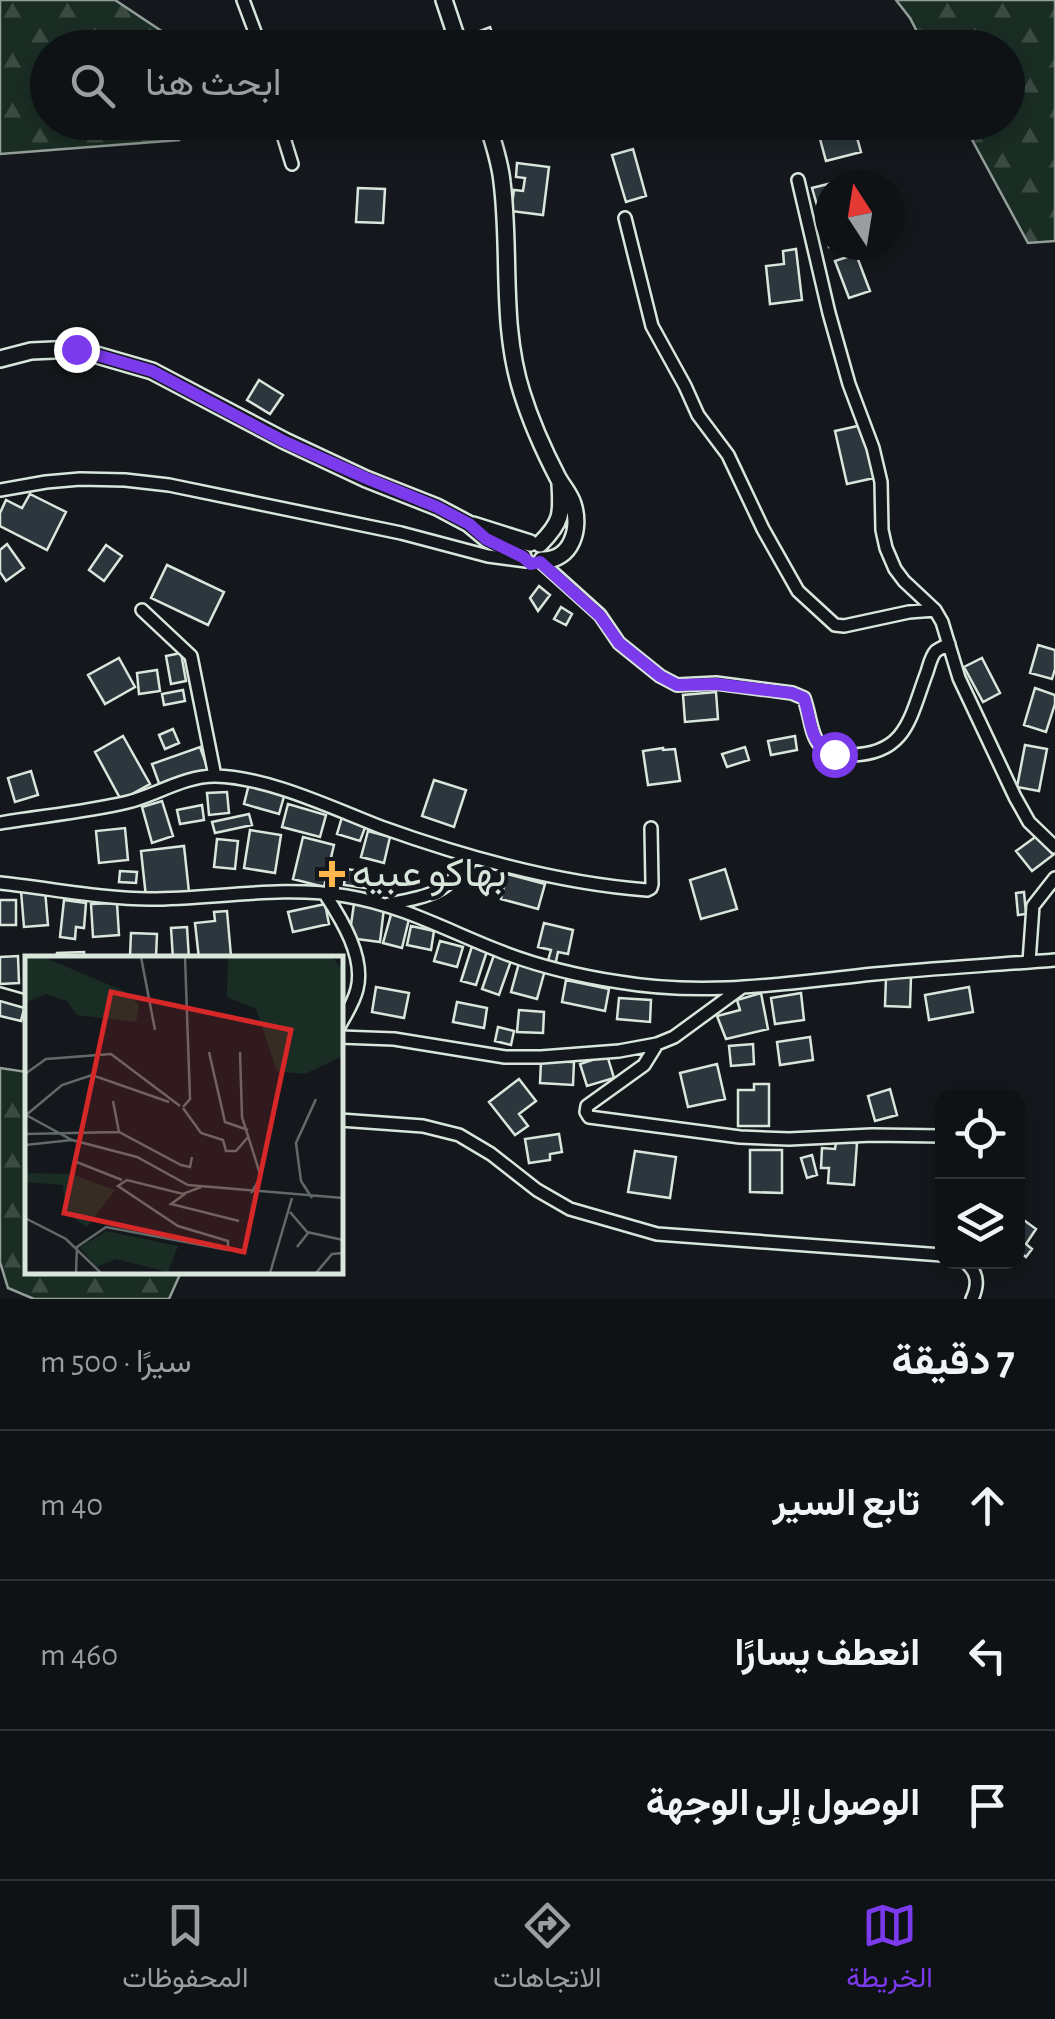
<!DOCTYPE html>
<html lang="ar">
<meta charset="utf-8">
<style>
body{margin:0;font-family:"Alegreya Sans",Vazirmatn,sans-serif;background:#181b1e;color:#f1f3f6;direction:rtl}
.controls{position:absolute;right:30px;bottom:30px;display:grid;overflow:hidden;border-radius:20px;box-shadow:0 5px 15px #0003}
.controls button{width:90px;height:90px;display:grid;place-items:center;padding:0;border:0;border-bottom:2px solid #2f3234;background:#0f1215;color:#f1f3f6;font:50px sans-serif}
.compass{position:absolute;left:815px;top:170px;width:90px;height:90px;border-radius:50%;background:#0f1215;box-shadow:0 5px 15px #0003;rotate:348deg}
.stop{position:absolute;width:30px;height:30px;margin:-22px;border:8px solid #7c3aed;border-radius:50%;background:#fff}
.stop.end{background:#7c3aed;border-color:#fff;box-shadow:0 2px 10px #0008}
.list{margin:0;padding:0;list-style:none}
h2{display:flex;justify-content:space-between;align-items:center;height:130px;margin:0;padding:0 40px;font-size:42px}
h2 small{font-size:32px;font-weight:400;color:#9b9ea0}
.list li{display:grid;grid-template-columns:65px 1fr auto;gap:30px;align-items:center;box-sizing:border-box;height:150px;padding:0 40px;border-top:2px solid #2f3234}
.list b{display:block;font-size:38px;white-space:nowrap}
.list em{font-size:32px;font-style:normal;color:#9b9ea0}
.icon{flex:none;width:55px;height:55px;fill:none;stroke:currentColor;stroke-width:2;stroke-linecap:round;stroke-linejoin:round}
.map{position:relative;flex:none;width:1055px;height:1299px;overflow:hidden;direction:ltr}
.search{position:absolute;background:#0f1215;box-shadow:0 5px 15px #0003;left:30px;right:30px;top:30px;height:110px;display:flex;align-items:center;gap:25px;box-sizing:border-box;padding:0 35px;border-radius:55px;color:#9b9ea0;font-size:38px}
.sheet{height:580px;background:#0f1215}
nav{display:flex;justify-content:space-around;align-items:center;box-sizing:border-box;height:140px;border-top:2px solid #2f3234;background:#0f1215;font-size:28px;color:#9b9ea0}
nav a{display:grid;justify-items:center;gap:5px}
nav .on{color:#7c3aed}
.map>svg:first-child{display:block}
.forest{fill:url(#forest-firs);stroke:#939e99;stroke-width:2.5}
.building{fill:#2c363c;stroke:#d8e6dc;stroke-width:2.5}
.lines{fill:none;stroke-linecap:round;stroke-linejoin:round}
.street-casing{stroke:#d8e6dc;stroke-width:16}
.secondary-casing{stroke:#d8e6dc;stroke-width:20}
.street{stroke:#14181c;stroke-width:11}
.secondary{stroke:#14181c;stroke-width:15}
.route{stroke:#7c3aed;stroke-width:12}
.poi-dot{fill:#ffb74d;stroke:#14181c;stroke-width:4}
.labels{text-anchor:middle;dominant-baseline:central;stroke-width:8;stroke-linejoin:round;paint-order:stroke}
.poi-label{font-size:40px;fill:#d8e6dc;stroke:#14181c;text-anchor:start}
.inset-road{fill:none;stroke:#626a69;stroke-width:2.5}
.view{fill:#d62828;fill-opacity:0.15;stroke:#d62828;stroke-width:5}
.inset-edge{fill:none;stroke:#d8e6dc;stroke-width:5}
</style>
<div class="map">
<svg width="1055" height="1299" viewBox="0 0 1055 1299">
<defs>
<pattern id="forest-firs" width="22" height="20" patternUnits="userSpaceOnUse" patternTransform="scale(2.5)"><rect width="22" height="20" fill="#1a2d24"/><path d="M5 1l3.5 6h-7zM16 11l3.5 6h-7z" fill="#3b4b43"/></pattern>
</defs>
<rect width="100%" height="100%" fill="#14181c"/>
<!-- forest -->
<path class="forest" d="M0 0H115L172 38 173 47 48 48V122L178 123 179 140 0 154Z
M896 0H1055V241L1028 243 963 123 1008 122V48L925 47 910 18Z
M0 1068 27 1072 28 1272H181L169 1299H34L8 1288 0 1262Z"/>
<!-- building -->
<path class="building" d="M490 27 498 48H478L472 34Z
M855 130 861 152 826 161 820 139Z
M633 149 646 196 626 202 612 155Z
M517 163 549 167 543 215 511 211 514 190 523 191 525 178 516 177Z
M832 183 833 185H830V245H836L829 247 812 188Z
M358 188 385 189 383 223 356 222Z
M796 249 802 300 770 304 766 266 784 264 783 251Z
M856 254 870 291 849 298 835 261Z
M259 380 283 395 270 414 247 400Z
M862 425 874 478 847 484 835 431Z
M30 494 66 512 47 550 0 526V513L6 500 22 508Z
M7 544 24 568 6 581 0 572V550Z
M106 545 122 556 104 581 89 570Z
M167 565 224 592 208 625 151 598Z
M539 586 550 595 538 611 530 598Z
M561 607 572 614 566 625 554 619Z
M1038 645 1055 650V669L1052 679 1030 673Z
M181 653 186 681 171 684 166 656Z
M119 658 135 687 105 704 88 675Z
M982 658 1000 693 983 702 964 667Z
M157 670 160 691 139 694 137 673Z
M1035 688 1055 695V704L1046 732 1024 725Z
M183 690 185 701 164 705 162 694Z
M716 692 718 719 685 722 683 695Z
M173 729 179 743 165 749 159 735Z
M123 736 150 784 121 800 95 752Z
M795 736 797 750 771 755 768 741Z
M1025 745 1047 749 1039 791 1017 787Z
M200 747 208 769 160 786 152 764Z
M745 747 749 760 727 767 722 754Z
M663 748V750L675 749 680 781 648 785 643 751Z
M31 771 38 795 15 802 8 778Z
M434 780 466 790 454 827 422 816Z
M249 784 285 793 279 814 244 804Z
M227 792 229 813 209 815 207 793Z
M162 801 173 836 152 843 142 807Z
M288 804 326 815 320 837 282 827Z
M202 805 204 820 180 824 177 810Z
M249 814 252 825 215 833 212 822Z
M342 817 366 825 360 841 337 834Z
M125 828 128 860 99 863 96 831Z
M250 830 281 835 275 873 244 868Z
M368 831 390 837 384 863 361 857Z
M1038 835 1053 855 1032 871 1016 851Z
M303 837 334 845 324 887 293 879Z
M217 839 238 841 235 869 214 867Z
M184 846 189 892 146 897 141 851Z
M346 869 369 872 366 888 344 885Z
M725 869 737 909 701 919 690 880Z
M120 871 137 872 136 883 119 882Z
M507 874 545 884 538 909 501 899Z
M45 890 48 925 24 927 21 891Z
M1024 892 1026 914 1018 915 1016 893Z
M0 900H16V925H0Z
M64 900 86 903 84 928 76 927 75 939 60 937Z
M117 903 119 935 93 937 91 904Z
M325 904 329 924 293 932 288 912Z
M354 904 384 908 380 942 349 938Z
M227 911 231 956 199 959 195 923 215 921 214 912Z
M392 911 410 915 402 948 383 943Z
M544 923 573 930 568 954 558 952 555 966 547 964 551 950 538 947Z
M411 926 434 931 431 950 407 945Z
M187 927 189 959H173L171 928Z
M131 933 157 934 156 957 130 956Z
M440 941 463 947 457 967 434 961Z
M473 943 488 948 476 985 461 981Z
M84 952V959H57V953Z
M495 952 512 958 499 995 482 989Z
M18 956 19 983 0 984V957Z
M519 963 545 970 537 999 511 992Z
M886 977H911L910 1007 885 1006Z
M566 980 609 989 605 1011 562 1002Z
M376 987 409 993 404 1018 372 1012Z
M969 987 973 1012 929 1020 925 995Z
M761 993 768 1029 726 1039 717 1016 740 1010 737 1000Z
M801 993 804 1020 775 1024 771 998Z
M0 998 25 1005 21 1021 0 1016Z
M619 998 651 1000 650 1022 617 1019Z
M457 1002 487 1008 484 1028 453 1022Z
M519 1010 544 1012 543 1033 517 1032Z
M498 1027 514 1031 511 1045 495 1041Z
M810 1037 813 1060 780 1065 777 1042Z
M753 1044 754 1064 731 1066 729 1046Z
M607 1055 614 1078 587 1086 580 1064Z
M541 1061 574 1062 573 1085 540 1083Z
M717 1064 725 1099 688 1107 680 1073Z
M519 1079 536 1101 519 1114 528 1126 515 1135 489 1102Z
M754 1084H769V1126H738V1090H754Z
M890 1089 897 1115 875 1121 868 1096Z
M559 1134 562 1152 550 1154V1160L529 1163 525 1139Z
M836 1142 857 1143 854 1185 828 1183 829 1168H821L822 1148 835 1149Z
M750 1150H782V1193L750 1192Z
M635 1151 676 1157 670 1198 628 1192Z
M812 1155 817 1175 807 1178 801 1158Z
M1021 1218 1036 1229 1026 1244 1032 1249 1026 1257 1018 1251V1223Z"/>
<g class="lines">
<defs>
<path id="street" d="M243 0 261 48
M279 122 292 164
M798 180 829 313 849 384 873 448 881 482 882 530 886 548 895 569 904 581 935 610 942 622 959 678 1015 797 1029 822 1055 847
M625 218 652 326 685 386 698 415 728 455 763 529 798 591 835 625 844 626 909 612 935 610
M0 490 46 482 80 479 125 480 169 485 401 533 488 556 526 561
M540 561 600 615 619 643 660 676 677 685 716 683 792 693 804 698C815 729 808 756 851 755 907 754 910 717 927 672 929 666 931 656 936 651 937 650 947 645 949 644
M142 610 191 656 215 776
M0 823C42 816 86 812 128 802 156 795 184 776 215 776 268 777 332 808 381 827 467 858 556 883 647 890L651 888 652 884 651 828
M0 883C48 888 103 899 150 899 215 899 281 885 346 896 402 905 450 932 502 952 538 966 580 976 619 982 707 997 787 983 874 974 934 968 995 965 1055 960
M325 894C342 920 365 957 357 989 354 1002 346 1014 340 1025
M389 904C434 895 445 893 474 857
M1029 962 1033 906 1055 878
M0 994 28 1002
M340 1037 394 1039 505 1057H541L619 1051 657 1044 674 1037 741 988
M657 1044 644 1065 587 1106 586 1112 589 1117 740 1137 789 1139 872 1135 942 1136
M340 1120 423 1126 459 1135 491 1154 537 1190 570 1209 657 1234 942 1255
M965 1262C978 1272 979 1284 972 1299"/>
<path id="secondary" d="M444 0 460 48
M487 122C493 142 500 161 502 182 511 252 500 324 522 393 531 422 544 451 558 478 563 487 570 494 573 504 581 528 572 561 542 560
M0 359 31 351 76 349 152 371 285 441 366 479 437 507 469 524 487 539 523 557
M473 525 530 543
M540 544C562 522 562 514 560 484"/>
</defs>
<!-- street casing -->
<use href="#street" class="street-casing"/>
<!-- secondary casing -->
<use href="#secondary" class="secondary-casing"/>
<!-- street -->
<use href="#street" class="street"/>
<!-- secondary -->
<use href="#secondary" class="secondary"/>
</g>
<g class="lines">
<!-- route -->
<path class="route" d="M76 349 152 371 285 442 366 478 437 507 469 524 486 539 523 557 531 564 540 562 600 616 619 643 660 676 677 685 716 684 792 693 804 698C812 721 808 744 834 754"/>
</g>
<!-- markers -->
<path class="poi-dot" d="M327 859h10v10h10v10h-10v10h-10v-10h-10v-10h10z"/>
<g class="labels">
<!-- poi labels -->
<g class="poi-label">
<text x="352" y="874">بهاكو عبيه</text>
</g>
</g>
<!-- overview -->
<g transform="translate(25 956)">
<rect width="318" height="318" fill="#14181c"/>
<path d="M0 1H18L101 36 114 49 111 66 52 59 42 45 21 38 0 47ZM203 1H308L317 15V100L280 118 252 115 231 53 202 41ZM0 217 46 218 90 234 62 271 40 256 38 229 0 226ZM81 275 153 290 143 316 91 303 72 311 55 292Z" fill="#1a2d24"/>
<path class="inset-road" d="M116 1 130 74M184 96 200 166 223 174M215 96 217 161 236 221 226 237M0 118 21 103 86 98 155 150M88 145 94 176M158 151 165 143 160 1M158 152 176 177 198 184 201 195H211L224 180M1 159 47 184 112 201 163 229 318 242M0 160 37 129 67 119 144 146M0 178 94 176 156 209 165 211 167 201M53 188 49 205 97 224M0 189 47 184M160 238 146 248 214 265M287 242 276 225 271 187 291 143M265 256 283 277 272 291M0 262 41 283 76 317M282 276 318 284M51 317 52 291 81 271 203 294V285L153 270 93 230 102 224 158 238 176 231M245 317 267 242M291 317 307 298 318 297"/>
<path class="view" d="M86 36 266 74 219 296 39 257Z"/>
<rect width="318" height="318" class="inset-edge"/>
</g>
</svg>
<div class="controls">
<button><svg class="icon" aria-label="locate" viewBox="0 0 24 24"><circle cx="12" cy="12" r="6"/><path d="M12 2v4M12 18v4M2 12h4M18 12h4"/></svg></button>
<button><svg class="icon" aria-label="layers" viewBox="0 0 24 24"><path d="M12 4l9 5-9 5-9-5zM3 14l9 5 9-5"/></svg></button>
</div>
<svg class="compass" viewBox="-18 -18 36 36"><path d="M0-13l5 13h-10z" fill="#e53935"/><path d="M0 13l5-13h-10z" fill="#9b9ea0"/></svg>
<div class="stop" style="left:834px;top:754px"></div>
<div class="stop end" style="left:76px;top:349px"></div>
<div class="search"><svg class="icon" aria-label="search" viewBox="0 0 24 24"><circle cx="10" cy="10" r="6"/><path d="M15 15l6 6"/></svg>ابحث هنا</div>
</div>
<section class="sheet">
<h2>7 دقيقة<small>سيرًا · 500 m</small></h2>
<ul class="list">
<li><svg class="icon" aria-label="ahead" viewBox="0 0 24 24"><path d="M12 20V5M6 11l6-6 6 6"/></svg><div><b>تابع السير</b></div><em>40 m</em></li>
<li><svg class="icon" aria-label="left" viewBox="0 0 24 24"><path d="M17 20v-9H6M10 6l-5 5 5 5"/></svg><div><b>انعطف يسارًا</b></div><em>460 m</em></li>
<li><svg class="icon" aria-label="arrive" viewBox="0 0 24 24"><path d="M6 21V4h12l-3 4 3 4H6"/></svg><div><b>الوصول إلى الوجهة</b></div></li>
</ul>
</section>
<nav>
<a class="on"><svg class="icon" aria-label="map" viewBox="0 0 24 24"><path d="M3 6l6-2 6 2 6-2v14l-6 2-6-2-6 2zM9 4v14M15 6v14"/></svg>الخريطة</a>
<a><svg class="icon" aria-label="directions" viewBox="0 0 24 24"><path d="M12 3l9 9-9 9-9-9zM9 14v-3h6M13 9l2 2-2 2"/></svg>الاتجاهات</a>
<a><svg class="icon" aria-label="saved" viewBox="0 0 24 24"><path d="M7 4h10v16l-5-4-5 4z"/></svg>المحفوظات</a>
</nav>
